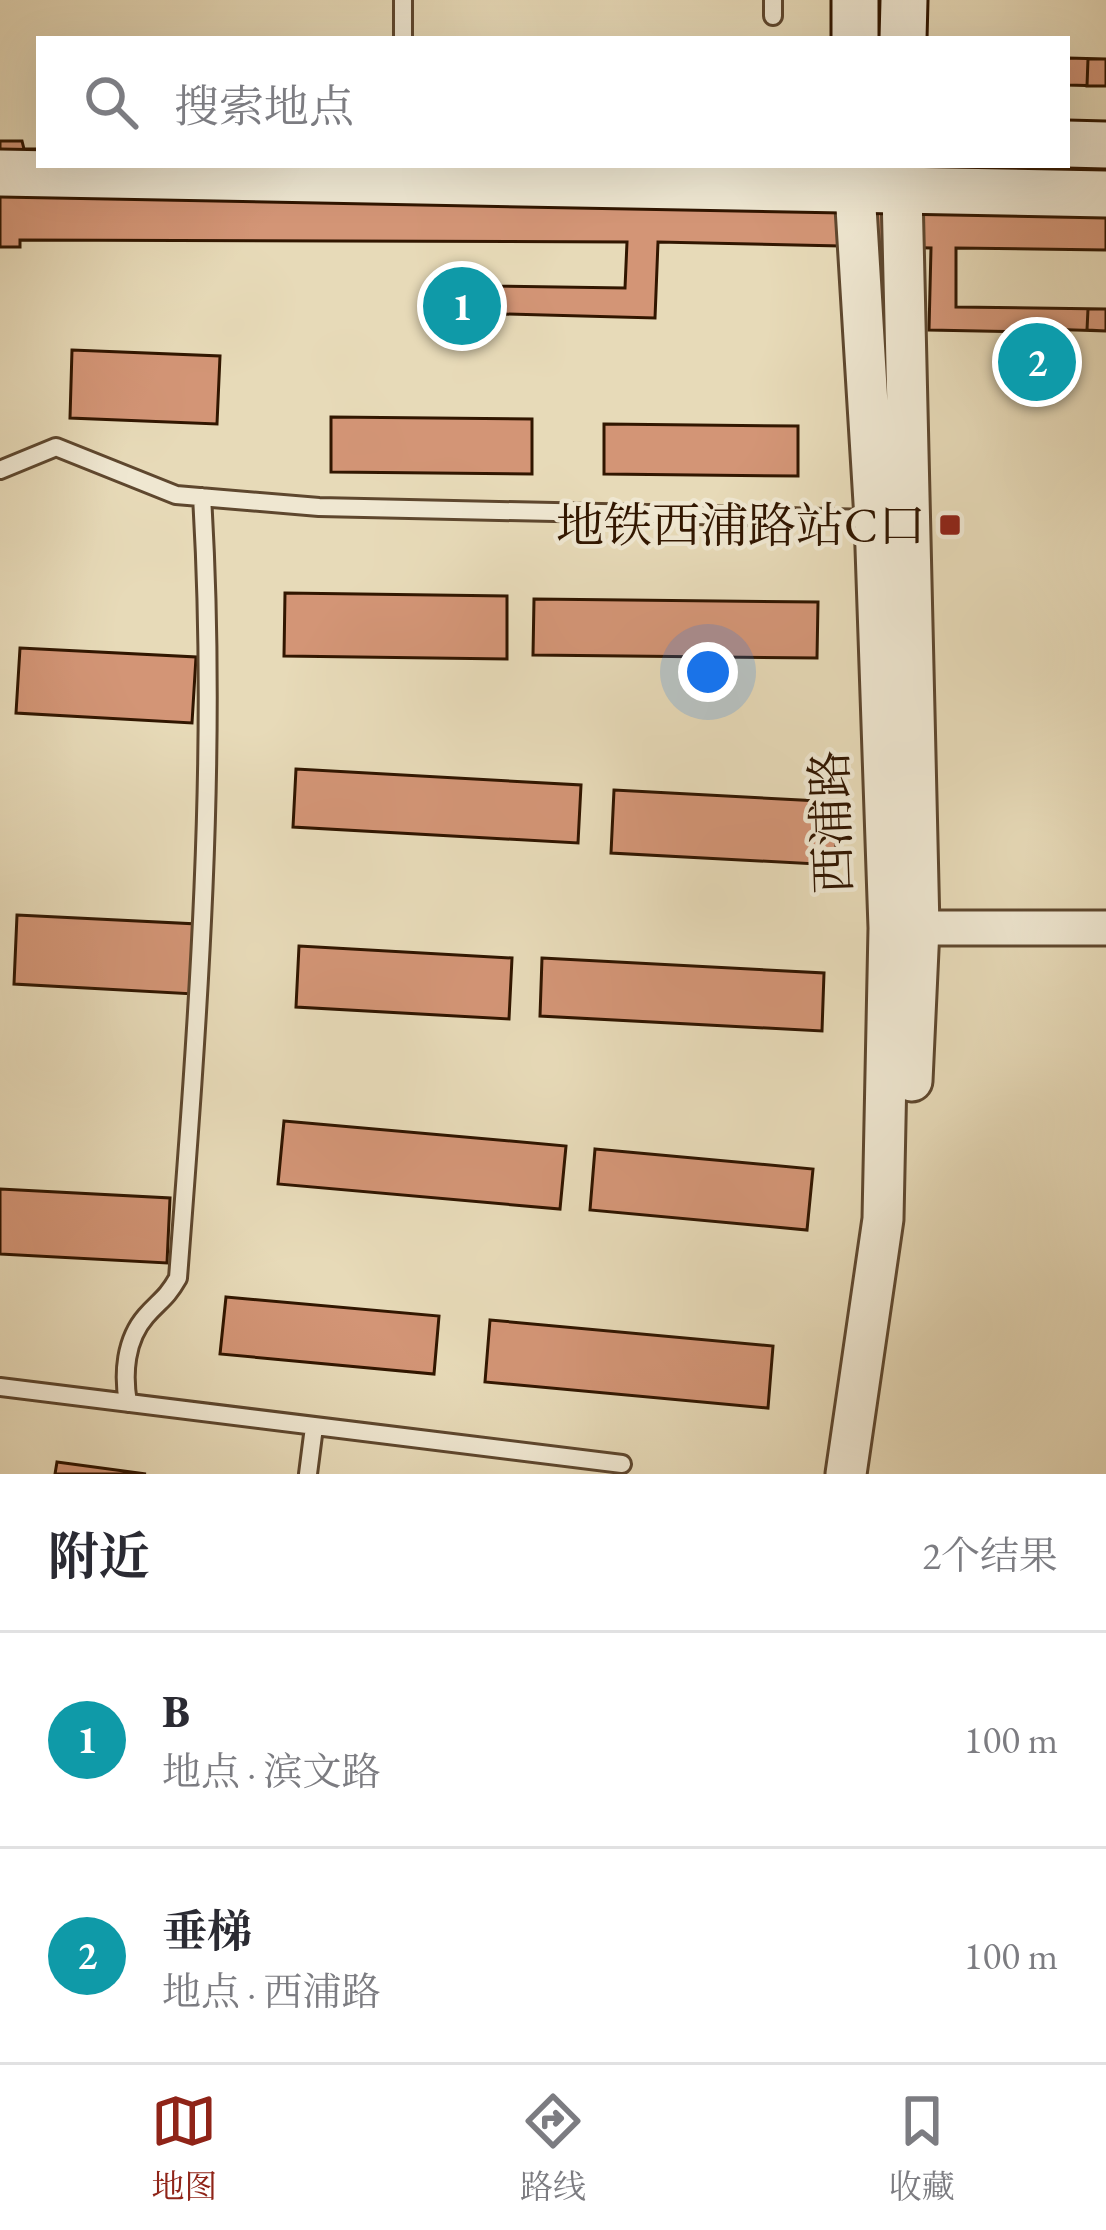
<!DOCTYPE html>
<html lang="zh">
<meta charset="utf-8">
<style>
body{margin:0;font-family:"EB Garamond","Noto Serif SC",serif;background:#f7f7f7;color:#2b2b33}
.you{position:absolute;left:708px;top:672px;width:42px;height:42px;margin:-30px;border:9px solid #fff;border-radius:50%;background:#1a73e8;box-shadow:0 0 0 18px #1a73e833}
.badge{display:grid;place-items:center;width:78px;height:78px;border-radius:50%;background:#8f2418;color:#fff;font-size:39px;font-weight:700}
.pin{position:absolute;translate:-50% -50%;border:6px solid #fff;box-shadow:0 3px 12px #0006}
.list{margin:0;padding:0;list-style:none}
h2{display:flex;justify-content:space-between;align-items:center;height:156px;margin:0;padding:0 48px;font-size:51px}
h2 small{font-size:39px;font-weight:400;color:#7c7c81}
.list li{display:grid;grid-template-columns:78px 1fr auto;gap:36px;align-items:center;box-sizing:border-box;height:216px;padding:0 48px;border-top:3px solid #e1e1e2}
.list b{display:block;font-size:45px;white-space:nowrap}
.list p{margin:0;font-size:39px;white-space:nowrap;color:#7c7c81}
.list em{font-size:39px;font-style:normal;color:#7c7c81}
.icon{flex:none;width:66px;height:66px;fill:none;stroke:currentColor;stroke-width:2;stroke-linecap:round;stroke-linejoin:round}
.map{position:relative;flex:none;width:1106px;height:1474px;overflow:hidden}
.search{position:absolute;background:#fff;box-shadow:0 12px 48px #0002;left:36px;right:36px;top:36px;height:132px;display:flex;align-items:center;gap:30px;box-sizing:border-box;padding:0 42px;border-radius:0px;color:#7c7c81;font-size:45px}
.sheet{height:588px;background:#fff}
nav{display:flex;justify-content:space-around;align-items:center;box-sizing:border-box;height:168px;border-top:3px solid #e1e1e2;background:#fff;font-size:33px;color:#7c7c81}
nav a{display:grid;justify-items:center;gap:6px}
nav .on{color:#8f2418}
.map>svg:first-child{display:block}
.building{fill:#d39576;stroke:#311600;stroke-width:3}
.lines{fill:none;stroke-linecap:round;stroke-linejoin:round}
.service-casing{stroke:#5e472e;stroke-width:22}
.minor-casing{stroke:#5e472e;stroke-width:39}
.tertiary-casing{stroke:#5e472e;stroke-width:45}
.secondary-casing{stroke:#311600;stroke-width:51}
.service{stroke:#efe7d1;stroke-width:16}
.minor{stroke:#efe7d1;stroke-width:33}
.tertiary{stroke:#efe7d1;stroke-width:39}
.secondary{stroke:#efe7d1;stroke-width:45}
.poi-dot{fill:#8f2418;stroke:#efe7d1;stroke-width:4.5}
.labels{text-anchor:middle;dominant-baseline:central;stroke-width:9;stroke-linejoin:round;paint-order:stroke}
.poi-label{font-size:48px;fill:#311600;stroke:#efe7d1;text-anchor:end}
.street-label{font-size:48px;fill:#311600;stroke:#efe7d1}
</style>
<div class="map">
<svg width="1106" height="1474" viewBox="0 0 1106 1474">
<rect width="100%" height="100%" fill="#e7dab8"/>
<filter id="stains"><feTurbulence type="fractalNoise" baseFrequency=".00167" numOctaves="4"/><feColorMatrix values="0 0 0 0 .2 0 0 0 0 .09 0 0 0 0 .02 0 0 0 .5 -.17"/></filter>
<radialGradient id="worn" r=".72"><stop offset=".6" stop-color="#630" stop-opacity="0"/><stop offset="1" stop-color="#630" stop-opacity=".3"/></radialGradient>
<!-- building -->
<path class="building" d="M1067 58 1106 59V86L1067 85Z
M1088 59H1106V86H1087Z
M0 141H22L24 149H39V165H1067L1106 162V250L956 248V307L1106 309V331L1044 329 1043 368H1031V332L929 330 931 248 658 242 655 318 429 312 430 285 625 288 627 242 20 240V247H0Z
M430 285 496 286V314L429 312Z
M1088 309H1106V331L1087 330Z
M72 350 220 356 217 424 70 418Z
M331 417 532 419V474L331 472Z
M604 424 798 426V476L604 474Z
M285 593 507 596V659L284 656Z
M534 599 818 602 817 658 533 655Z
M20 648 196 657 192 723 16 713Z
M296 769 581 785 578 843 293 827Z
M614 790 838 802 835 865 611 853Z
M17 915 197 924 194 994 14 984Z
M299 946 512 958 509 1019 296 1007Z
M542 958 824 973 822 1031 540 1016Z
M284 1121 566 1146 560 1209 278 1184Z
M595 1149 813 1169 807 1230 590 1210Z
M0 1189 170 1198 167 1263 0 1254Z
M226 1297 439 1316 434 1374 220 1354Z
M490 1320 773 1346 768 1408 485 1382Z
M57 1462 146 1474H55Z"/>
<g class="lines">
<defs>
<path id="service" d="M773 16V0
M403 39V0
M0 470 56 447 176 495 319 507 874 519
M0 1387 622 1464
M128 1403C123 1374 125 1340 146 1316 160 1300 166 1299 178 1278 198 1018 218 757 202 497
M308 1474 314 1427"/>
<path id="minor" d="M897 928H1106"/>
<path id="tertiary" d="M902 192 919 928 912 1081
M846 1474 883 1219 889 928 875 519 855 191"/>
<path id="secondary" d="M855 39V0
M903 39 904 0
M1067 144 1106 145
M0 173 1106 194"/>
</defs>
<!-- service casing -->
<use href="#service" class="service-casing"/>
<!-- minor casing -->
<use href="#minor" class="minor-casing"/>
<!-- tertiary casing -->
<use href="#tertiary" class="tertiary-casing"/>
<!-- secondary casing -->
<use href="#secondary" class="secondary-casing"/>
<!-- service -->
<use href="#service" class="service"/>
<!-- minor -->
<use href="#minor" class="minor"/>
<!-- tertiary -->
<use href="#tertiary" class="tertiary"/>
<!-- secondary -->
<use href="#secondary" class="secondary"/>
</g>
<!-- markers -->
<rect class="poi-dot" x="938" y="513" width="24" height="24" rx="6"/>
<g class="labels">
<!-- poi labels -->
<g class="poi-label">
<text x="926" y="525">地铁西浦路站C口</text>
</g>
<!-- street labels -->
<g class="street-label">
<text transform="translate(831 822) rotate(-92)">西浦路</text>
</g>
</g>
<rect width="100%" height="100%" filter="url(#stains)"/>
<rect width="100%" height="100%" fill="url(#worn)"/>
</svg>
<div class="you"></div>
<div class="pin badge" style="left:462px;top:306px;background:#0f9aa8">1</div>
<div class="pin badge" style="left:1037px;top:362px;background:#0f9aa8">2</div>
<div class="search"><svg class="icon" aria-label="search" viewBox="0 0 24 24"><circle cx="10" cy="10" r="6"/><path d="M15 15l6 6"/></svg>搜索地点</div>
</div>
<section class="sheet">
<h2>附近<small>2个结果</small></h2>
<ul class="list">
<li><span class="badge" style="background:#0f9aa8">1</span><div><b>B</b><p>地点 · 滨文路</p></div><em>100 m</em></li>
<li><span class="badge" style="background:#0f9aa8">2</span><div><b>垂梯</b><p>地点 · 西浦路</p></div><em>100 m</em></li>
</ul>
</section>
<nav>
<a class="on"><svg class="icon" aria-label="map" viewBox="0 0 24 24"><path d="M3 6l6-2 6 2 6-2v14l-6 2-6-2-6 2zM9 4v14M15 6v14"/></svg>地图</a>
<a><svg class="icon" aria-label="directions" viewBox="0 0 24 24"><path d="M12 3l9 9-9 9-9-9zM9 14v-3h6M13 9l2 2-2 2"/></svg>路线</a>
<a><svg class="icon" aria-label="saved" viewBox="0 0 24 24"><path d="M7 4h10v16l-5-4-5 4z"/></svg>收藏</a>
</nav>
